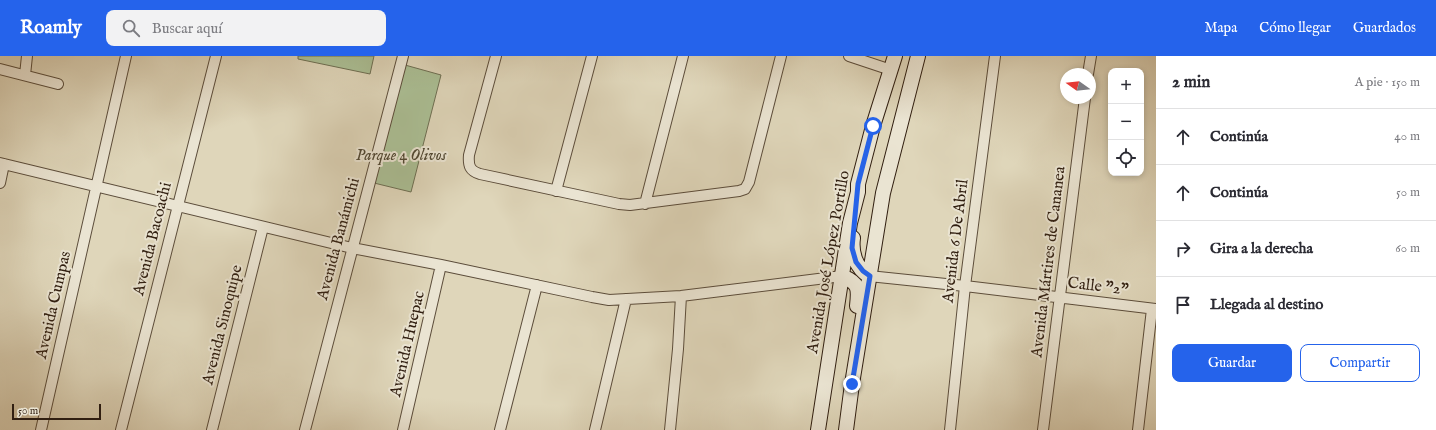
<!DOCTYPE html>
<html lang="es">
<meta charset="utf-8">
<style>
body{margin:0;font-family:"IM FELL English",serif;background:#f2f2f3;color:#2b2b33}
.controls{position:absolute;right:12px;top:12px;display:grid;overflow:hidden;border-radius:8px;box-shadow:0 2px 6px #0003}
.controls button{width:36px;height:36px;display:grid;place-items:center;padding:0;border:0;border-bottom:1px solid #e1e1e2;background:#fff;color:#2b2b33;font:20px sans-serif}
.compass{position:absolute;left:1060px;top:12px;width:36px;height:36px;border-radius:50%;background:#fff;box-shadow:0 2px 6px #0003;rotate:285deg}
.scale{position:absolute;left:12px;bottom:10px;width:89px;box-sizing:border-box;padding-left:4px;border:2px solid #311f11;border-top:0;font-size:11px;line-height:14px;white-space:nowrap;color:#311f11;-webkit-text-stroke:3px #eae4d2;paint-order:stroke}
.stop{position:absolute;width:12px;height:12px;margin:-9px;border:3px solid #2563eb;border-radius:50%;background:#fff}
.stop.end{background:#2563eb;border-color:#fff;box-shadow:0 1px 4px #0008}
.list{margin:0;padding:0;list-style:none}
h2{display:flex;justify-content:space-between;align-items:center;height:52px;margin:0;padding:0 16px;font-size:17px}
h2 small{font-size:13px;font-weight:400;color:#7c7c81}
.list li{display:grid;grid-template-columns:26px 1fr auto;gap:12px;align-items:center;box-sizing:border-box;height:56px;padding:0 16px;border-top:1px solid #e1e1e2}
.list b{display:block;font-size:15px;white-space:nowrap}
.list em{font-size:13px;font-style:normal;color:#7c7c81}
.actions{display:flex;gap:8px;padding:12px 16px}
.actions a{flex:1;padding:9px 0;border:1px solid #2563eb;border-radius:8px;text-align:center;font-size:14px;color:#2563eb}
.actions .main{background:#2563eb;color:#fff}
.icon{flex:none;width:22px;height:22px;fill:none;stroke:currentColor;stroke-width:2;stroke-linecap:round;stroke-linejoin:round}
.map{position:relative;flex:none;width:1156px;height:374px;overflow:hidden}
header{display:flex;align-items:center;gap:24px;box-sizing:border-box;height:56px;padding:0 20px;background:#2563eb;color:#fff}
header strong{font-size:19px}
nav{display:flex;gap:22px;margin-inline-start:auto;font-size:14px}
.search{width:280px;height:36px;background:#f2f2f3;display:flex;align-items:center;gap:10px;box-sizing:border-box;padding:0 14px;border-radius:8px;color:#7c7c81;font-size:15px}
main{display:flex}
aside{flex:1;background:#fff}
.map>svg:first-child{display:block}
.green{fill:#abbf95;stroke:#6e6f53}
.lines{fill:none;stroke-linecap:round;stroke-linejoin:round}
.street-casing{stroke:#5c4d3b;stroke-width:12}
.secondary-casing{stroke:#311f11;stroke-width:16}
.street{stroke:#eae4d2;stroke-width:10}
.secondary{stroke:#eae4d2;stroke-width:14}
.route{stroke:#2563eb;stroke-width:5}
.labels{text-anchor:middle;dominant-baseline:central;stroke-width:4;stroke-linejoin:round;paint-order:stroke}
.park-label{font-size:16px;font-style:italic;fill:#504732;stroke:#eae4d2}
.street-label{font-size:16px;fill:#311f11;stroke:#eae4d2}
</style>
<header>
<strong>Roamly</strong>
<div class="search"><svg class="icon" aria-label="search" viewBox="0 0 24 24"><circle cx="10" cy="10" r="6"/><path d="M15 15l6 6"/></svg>Buscar aquí</div>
<nav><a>Mapa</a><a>Cómo llegar</a><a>Guardados</a></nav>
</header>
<main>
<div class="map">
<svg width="1156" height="374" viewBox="0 0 1156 374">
<rect width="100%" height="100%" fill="#dfd6ba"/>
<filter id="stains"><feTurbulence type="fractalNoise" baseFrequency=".005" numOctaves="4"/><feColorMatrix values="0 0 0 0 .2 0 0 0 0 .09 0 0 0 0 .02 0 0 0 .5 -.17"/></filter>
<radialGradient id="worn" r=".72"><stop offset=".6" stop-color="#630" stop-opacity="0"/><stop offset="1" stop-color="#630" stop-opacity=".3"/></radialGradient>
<!-- green -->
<path class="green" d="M298 0H374L370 18 298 3Z
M405 9 441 19 411 136 374 127Z"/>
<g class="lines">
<defs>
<path id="street" d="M496 0 469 99C468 110 470 115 480 118L619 148 630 149 739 135 745 133 749 126 781 0
M849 0 891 14
M0 13 58 28
M1088 18 1091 0
M25 19 27 0
M0 107 352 192 441 209 592 241 609 244 681 240 842 220
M0 127 4 108
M556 135 592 0
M645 148 683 0
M869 220 965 230 1156 253
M41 374 126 0
M121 374 216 0
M212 374 263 171
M305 374 403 0
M403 374 441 209
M500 374 537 229
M595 374 626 243
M670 374 678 293 681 240
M950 374 965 230 995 0
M1043 374 1085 42
M1138 374 1152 253"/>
<path id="secondary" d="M853 182C851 197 856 212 869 220
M842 220C859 227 859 232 857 250
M818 374 850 167 858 136V128L873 70 895 0
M846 374 852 328 883 137 918 0"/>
</defs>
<!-- street casing -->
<use href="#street" class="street-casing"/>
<!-- secondary casing -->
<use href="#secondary" class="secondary-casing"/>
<!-- street -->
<use href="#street" class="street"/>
<!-- secondary -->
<use href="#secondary" class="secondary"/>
</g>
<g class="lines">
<!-- route -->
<path class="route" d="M852 328 870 220 863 215 856 206 852 192 858 128 873 70"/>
</g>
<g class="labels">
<!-- park labels -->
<g class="park-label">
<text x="401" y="100">Parque 4 Olivos</text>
</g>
<!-- street labels -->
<g class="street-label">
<text transform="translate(153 183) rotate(-76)">Avenida Bacoachi</text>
<text transform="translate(339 183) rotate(-75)">Avenida Banámichi</text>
<text transform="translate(956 185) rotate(-83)">Avenida 6 De Abril</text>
<text transform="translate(829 206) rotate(-80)">Avenida José López Portillo</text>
<text transform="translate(1049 206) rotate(-83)">Avenida Mártires de Cananea</text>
<text transform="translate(1098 231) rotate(7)">Calle "2"</text>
<text transform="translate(54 249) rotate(-77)">Avenida Cumpas</text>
<text transform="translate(223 269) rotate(-76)">Avenida Sinoquipe</text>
<text transform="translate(408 288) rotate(-77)">Avenida Huepac</text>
</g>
</g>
<rect width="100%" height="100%" filter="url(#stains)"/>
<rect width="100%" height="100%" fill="url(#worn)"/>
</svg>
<div class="controls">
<button>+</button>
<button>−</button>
<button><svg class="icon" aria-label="locate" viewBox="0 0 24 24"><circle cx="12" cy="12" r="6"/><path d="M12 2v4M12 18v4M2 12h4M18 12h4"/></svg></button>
</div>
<svg class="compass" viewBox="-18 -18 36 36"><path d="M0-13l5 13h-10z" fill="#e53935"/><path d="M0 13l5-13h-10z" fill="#7c7c81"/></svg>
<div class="scale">50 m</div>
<div class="stop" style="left:873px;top:70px"></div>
<div class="stop end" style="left:852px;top:328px"></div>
</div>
<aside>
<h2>2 min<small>A pie · 150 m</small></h2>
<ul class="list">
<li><svg class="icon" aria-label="ahead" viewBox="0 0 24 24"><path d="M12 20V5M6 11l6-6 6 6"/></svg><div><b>Continúa</b></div><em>40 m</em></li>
<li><svg class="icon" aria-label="ahead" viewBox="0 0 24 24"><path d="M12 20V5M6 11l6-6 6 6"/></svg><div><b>Continúa</b></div><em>50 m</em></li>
<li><svg class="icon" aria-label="right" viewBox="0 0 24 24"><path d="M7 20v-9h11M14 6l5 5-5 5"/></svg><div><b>Gira a la derecha</b></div><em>60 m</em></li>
<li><svg class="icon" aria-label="arrive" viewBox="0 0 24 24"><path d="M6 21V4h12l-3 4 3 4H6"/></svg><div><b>Llegada al destino</b></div></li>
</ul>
<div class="actions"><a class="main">Guardar</a><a>Compartir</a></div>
</aside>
</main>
